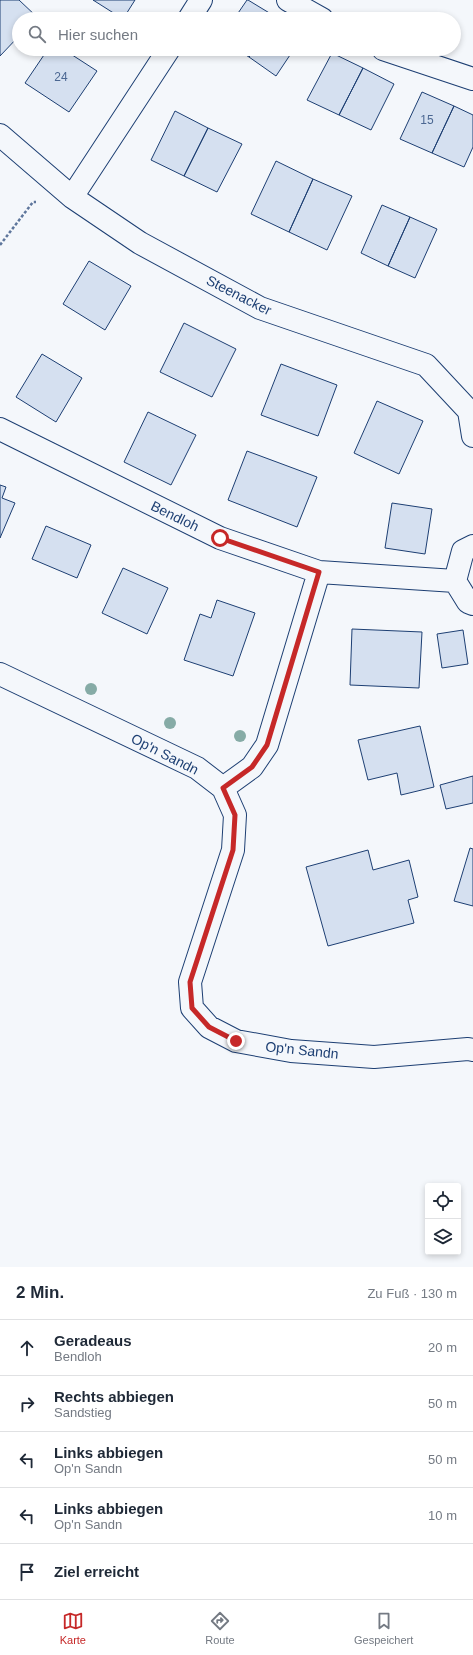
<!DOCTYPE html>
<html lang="de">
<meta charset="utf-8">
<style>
body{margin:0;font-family:Arial,sans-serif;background:#f2f2f3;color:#1f2937}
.controls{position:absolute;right:12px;bottom:12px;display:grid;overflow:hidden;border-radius:4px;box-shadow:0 2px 6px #0003}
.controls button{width:36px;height:36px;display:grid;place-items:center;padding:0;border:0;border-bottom:1px solid #e0e1e3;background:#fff;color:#1f2937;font:20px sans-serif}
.stop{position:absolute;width:12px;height:12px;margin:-9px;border:3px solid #c62828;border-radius:50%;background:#fff}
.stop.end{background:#c62828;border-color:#fff;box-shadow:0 1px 4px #0008}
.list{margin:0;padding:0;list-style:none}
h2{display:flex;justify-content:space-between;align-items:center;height:52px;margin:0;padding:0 16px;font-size:17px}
h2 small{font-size:13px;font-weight:400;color:#747a83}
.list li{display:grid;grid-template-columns:26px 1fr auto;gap:12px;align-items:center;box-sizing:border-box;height:56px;padding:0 16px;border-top:1px solid #e0e1e3}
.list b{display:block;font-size:15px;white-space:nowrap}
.list p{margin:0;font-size:13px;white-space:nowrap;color:#747a83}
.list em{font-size:13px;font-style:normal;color:#747a83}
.icon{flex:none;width:22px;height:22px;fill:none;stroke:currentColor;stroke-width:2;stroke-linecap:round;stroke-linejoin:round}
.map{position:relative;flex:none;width:473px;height:1267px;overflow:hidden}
.search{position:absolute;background:#fff;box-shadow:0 2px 6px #0003;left:12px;right:12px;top:12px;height:44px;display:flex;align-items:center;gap:10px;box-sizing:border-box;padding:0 14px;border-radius:22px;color:#747a83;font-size:15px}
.sheet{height:332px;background:#fff}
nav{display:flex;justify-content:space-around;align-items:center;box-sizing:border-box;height:56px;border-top:1px solid #e0e1e3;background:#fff;font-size:11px;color:#747a83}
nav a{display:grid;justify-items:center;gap:2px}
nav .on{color:#c62828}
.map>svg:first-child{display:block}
.building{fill:#d5e0f0;stroke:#1d3f73}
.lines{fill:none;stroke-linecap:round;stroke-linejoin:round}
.street-casing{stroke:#1d3f73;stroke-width:24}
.path{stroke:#5e769c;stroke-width:2.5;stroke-dasharray:3 2;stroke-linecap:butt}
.street{stroke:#f4f7fb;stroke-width:22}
.tree{fill:#86aba6}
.route{stroke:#c62828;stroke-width:5}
.labels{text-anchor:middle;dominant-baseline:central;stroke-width:3;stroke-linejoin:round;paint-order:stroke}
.number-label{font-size:12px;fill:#4b6792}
.street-label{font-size:14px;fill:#1d3f73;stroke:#f4f7fb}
</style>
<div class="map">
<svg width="473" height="1267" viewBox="0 0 473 1267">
<rect width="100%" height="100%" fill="#f4f7fb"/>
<!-- building -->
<path class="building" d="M0 0H19L37 17 35 19H19V36L0 56Z
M93 0H135L123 19Z
M247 0H248L276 17 274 19H234Z
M48 49H63L97 71 69 112 25 83Z
M236 49H255L249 57Z
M255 49H294L276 76 249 57Z
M332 53 363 68 339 115 307 100Z
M363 68 394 84 371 130 339 115Z
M422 92 454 106 432 153 400 139Z
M454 106 473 115V147L464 167 432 153Z
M175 111 208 128 184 176 151 160Z
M208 128 242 144 217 192 184 176Z
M276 161 313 179 289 232 251 214Z
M313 179 352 196 327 250 289 232Z
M382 205 410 217 388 266 361 253Z
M410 217 437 229 415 278 388 266Z
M89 261 131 286 105 330 63 304Z
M184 323 236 349 212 397 160 372Z
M42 354 82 378 56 422 16 397Z
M281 364 337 385 318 436 261 415Z
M377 401 423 421 399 474 354 453Z
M148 412 196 435 171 485 124 462Z
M247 451 317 477 297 527 228 500Z
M0 485 6 487 2 498 15 503 0 538Z
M392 503 432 509 425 554 385 548Z
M46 526 91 545 77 578 32 559Z
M123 568 168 588 147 634 102 613Z
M217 600 255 613 233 676 184 660 200 614 211 618Z
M352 629 422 632 419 688 350 685Z
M463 630 468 664 442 668 437 634Z
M420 726 434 787 401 795 397 773 368 780 358 740Z
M473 776V803L446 809 440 785Z
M470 848 473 849V906L454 901Z
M368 850 373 870 409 860 418 897 408 900 414 923 328 946 306 867Z"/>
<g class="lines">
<defs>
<path id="street" d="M288 0 322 19
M189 19 201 0
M383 49 473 79
M0 135 72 197 140 243 260 308 426 365 469 411 473 436
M72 197 169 49
M0 429 220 538 319 572 455 581
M473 546 463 551 455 581 468 602 473 604
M0 674 197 768 223 788 235 815 233 850 190 982 192 1008 209 1027 236 1041 291 1051 374 1057 468 1049 473 1050
M223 788 252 767 267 745 319 572"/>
</defs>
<!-- street casing -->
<use href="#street" class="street-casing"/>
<!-- path -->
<path class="path" d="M0 245 33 202H36"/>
<!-- street -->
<use href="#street" class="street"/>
</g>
<!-- trees -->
<g class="tree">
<circle cx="91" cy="689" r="6"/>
<circle cx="170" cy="723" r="6"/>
<circle cx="240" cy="736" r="6"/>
</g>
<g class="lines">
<!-- route -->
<path class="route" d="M220 538 319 572 267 745 252 767 223 788 235 815 233 850 190 982 192 1008 209 1027 236 1041"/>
</g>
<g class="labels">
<!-- number labels -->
<g class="number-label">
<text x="61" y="77">24</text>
<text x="427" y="120">15</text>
</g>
<!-- street labels -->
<g class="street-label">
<text transform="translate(239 295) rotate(27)">Steenacker</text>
<text transform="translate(175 516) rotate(26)">Bendloh</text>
<text transform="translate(165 754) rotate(27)">Op'n Sandn</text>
<text transform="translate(302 1050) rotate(6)">Op'n Sandn</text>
</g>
</g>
</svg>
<div class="controls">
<button><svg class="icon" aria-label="locate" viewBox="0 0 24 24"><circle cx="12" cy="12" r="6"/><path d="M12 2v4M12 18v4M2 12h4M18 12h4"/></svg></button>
<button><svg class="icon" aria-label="layers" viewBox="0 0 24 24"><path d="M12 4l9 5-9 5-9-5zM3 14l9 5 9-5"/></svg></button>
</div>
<div class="stop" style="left:220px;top:538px"></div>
<div class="stop end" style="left:236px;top:1041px"></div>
<div class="search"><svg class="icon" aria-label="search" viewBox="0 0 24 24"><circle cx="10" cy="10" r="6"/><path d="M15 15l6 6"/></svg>Hier suchen</div>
</div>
<section class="sheet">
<h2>2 Min.<small>Zu Fuß · 130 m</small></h2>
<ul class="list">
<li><svg class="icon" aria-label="ahead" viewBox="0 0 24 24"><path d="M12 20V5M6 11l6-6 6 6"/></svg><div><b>Geradeaus</b><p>Bendloh</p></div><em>20 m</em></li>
<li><svg class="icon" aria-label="right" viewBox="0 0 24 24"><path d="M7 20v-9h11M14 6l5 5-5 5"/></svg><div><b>Rechts abbiegen</b><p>Sandstieg</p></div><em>50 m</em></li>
<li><svg class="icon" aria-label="left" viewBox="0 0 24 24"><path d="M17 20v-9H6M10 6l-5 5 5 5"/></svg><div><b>Links abbiegen</b><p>Op'n Sandn</p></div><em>50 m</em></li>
<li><svg class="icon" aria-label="left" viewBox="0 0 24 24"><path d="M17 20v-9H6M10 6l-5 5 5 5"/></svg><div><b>Links abbiegen</b><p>Op'n Sandn</p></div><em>10 m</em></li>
<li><svg class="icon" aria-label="arrive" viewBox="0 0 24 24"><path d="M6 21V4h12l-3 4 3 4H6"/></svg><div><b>Ziel erreicht</b></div></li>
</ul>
</section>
<nav>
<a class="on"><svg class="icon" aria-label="map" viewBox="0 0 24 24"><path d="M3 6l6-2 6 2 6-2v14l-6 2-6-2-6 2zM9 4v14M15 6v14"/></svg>Karte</a>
<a><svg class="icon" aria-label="directions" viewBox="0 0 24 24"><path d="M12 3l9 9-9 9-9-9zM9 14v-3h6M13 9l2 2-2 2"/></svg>Route</a>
<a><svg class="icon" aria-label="saved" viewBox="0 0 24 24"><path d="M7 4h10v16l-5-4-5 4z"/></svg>Gespeichert</a>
</nav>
